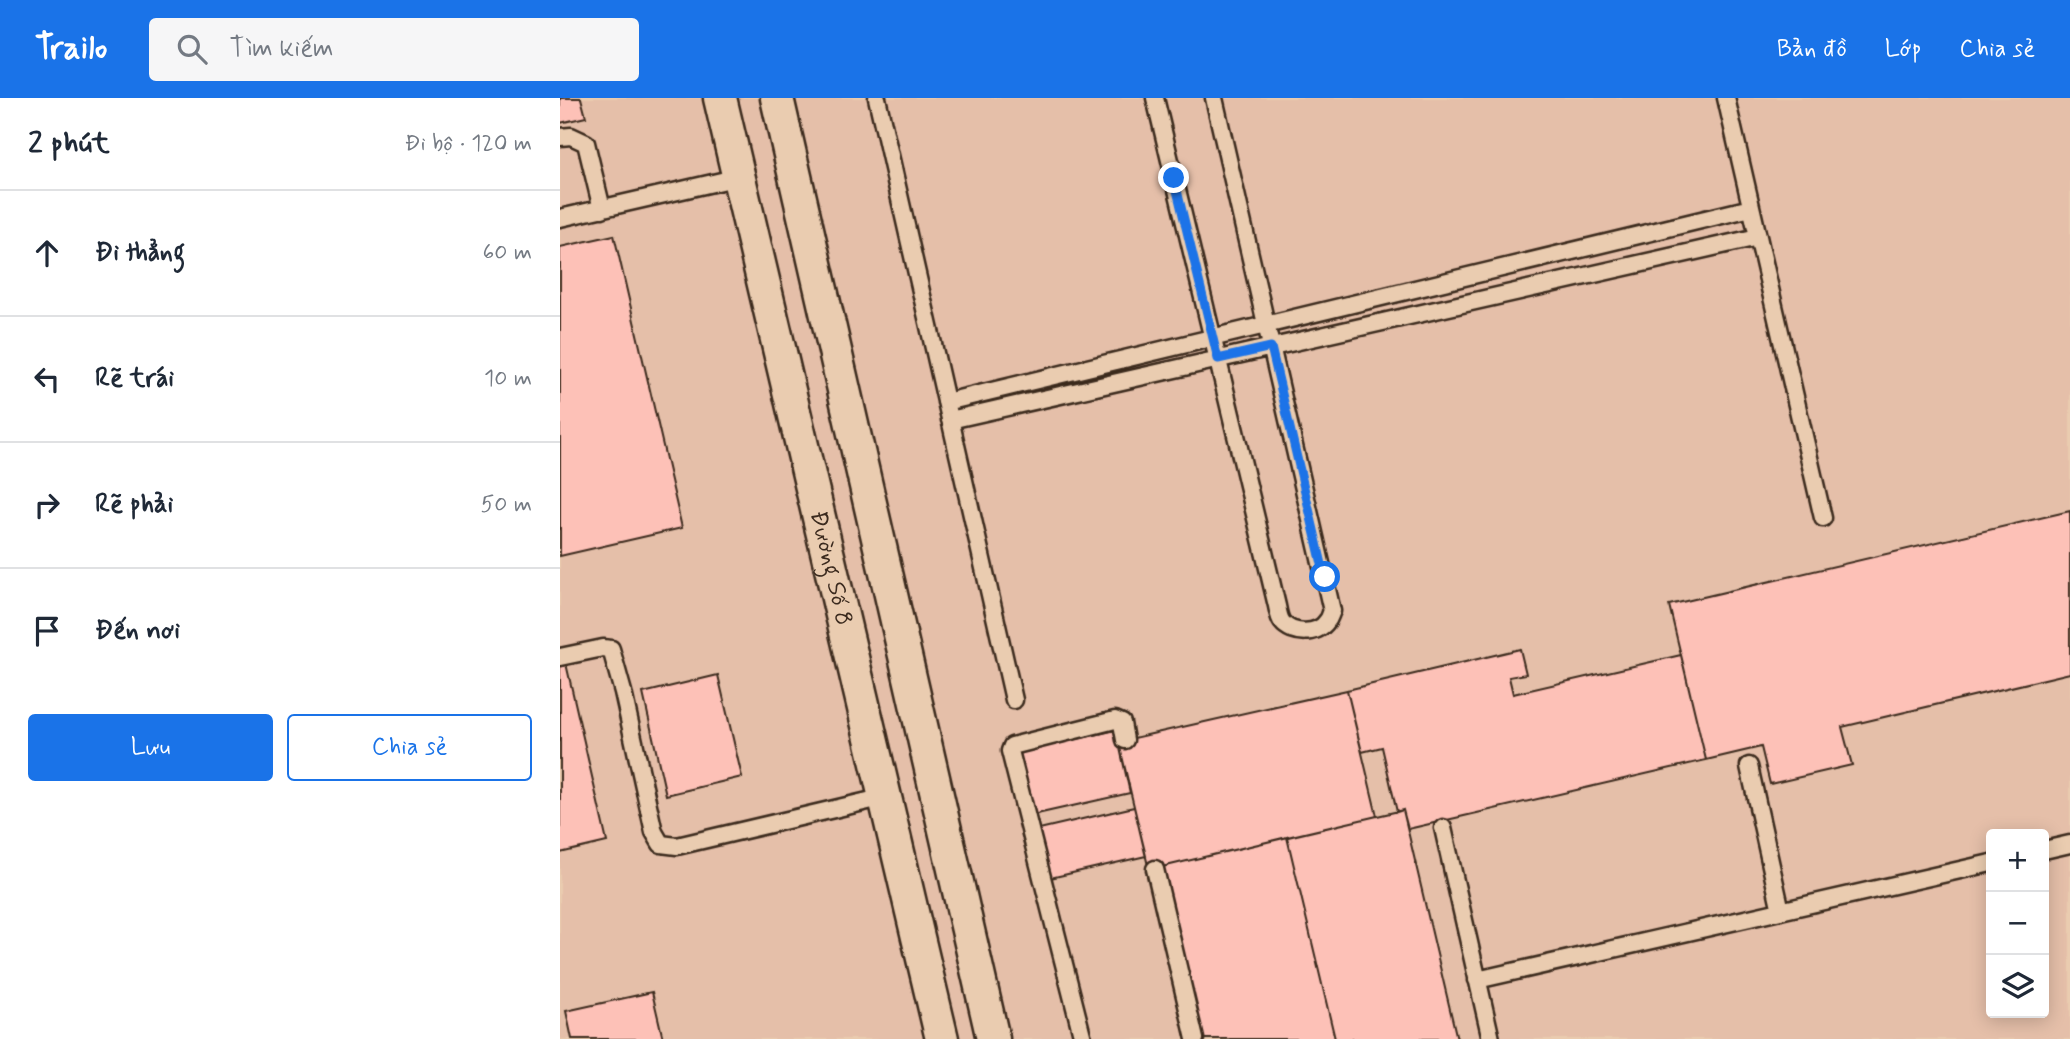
<!DOCTYPE html>
<html lang="vi">
<meta charset="utf-8">
<style>
body{margin:0;font-family:Mynerve,sans-serif;background:#f6f6f7;color:#1f2937}
.controls{position:absolute;right:21px;bottom:21px;display:grid;overflow:hidden;border-radius:7px;box-shadow:0 4px 18px #0003}
.controls button{width:63px;height:63px;display:grid;place-items:center;padding:0;border:0;border-bottom:2px solid #e0e1e3;background:#fff;color:#1f2937;font:35px sans-serif}
.stop{position:absolute;width:21px;height:21px;margin:-16px;border:5px solid #1a73e8;border-radius:50%;background:#fff}
.stop.end{background:#1a73e8;border-color:#fff;box-shadow:0 2px 7px #0008}
.list{margin:0;padding:0;list-style:none}
h2{display:flex;justify-content:space-between;align-items:center;height:91px;margin:0;padding:0 28px;font-size:30px}
h2 small{font-size:23px;font-weight:400;color:#747a83}
.list li{display:grid;grid-template-columns:46px 1fr auto;gap:21px;align-items:center;box-sizing:border-box;height:126px;padding:0 28px;border-top:2px solid #e0e1e3}
.list b{display:block;font-size:26px;white-space:nowrap}
.list em{font-size:23px;font-style:normal;color:#747a83}
.actions{display:flex;gap:14px;padding:21px 28px}
.actions a{flex:1;padding:16px 0;border:2px solid #1a73e8;border-radius:7px;text-align:center;font-size:24px;color:#1a73e8}
.actions .main{background:#1a73e8;color:#fff}
.icon{flex:none;width:38px;height:38px;fill:none;stroke:currentColor;stroke-width:2;stroke-linecap:round;stroke-linejoin:round}
.map{position:relative;flex:none;width:1510px;height:941px;overflow:hidden}
header{display:flex;align-items:center;gap:42px;box-sizing:border-box;height:98px;padding:0 35px;background:#1a73e8;color:#fff}
header strong{font-size:33px}
nav{display:flex;gap:38px;margin-inline-start:auto;font-size:24px}
.search{width:490px;height:63px;background:#f6f6f7;display:flex;align-items:center;gap:18px;box-sizing:border-box;padding:0 24px;border-radius:7px;color:#747a83;font-size:26px}
main{display:flex}
aside{flex:1;background:#fff}
.map>svg:first-child{display:block}
.built{fill:#e5bfa9;fill-rule:evenodd}
.building{fill:#fdc1b7;stroke:#3b2a1e;stroke-width:2}
.lines{fill:none;stroke-linecap:round;stroke-linejoin:round}
.service-casing{stroke:#3b2a1e;stroke-width:21}
.minor-casing{stroke:#3b2a1e;stroke-width:37}
.service{stroke:#eaccb0;stroke-width:16}
.minor{stroke:#eaccb0;stroke-width:32}
.route{stroke:#1a73e8;stroke-width:9}
.labels{text-anchor:middle;dominant-baseline:central;stroke-width:5;stroke-linejoin:round;paint-order:stroke}
.street-label{font-size:24px;fill:#3b2a1e;stroke:#eaccb0}
</style>
<header>
<strong>Trailo</strong>
<div class="search"><svg class="icon" aria-label="search" viewBox="0 0 24 24"><circle cx="10" cy="10" r="6"/><path d="M15 15l6 6"/></svg>Tìm kiếm</div>
<nav><a>Bản đồ</a><a>Lớp</a><a>Chia sẻ</a></nav>
</header>
<main>
<aside>
<h2>2 phút<small>Đi bộ · 120 m</small></h2>
<ul class="list">
<li><svg class="icon" aria-label="ahead" viewBox="0 0 24 24"><path d="M12 20V5M6 11l6-6 6 6"/></svg><div><b>Đi thẳng</b></div><em>60 m</em></li>
<li><svg class="icon" aria-label="left" viewBox="0 0 24 24"><path d="M17 20v-9H6M10 6l-5 5 5 5"/></svg><div><b>Rẽ trái</b></div><em>10 m</em></li>
<li><svg class="icon" aria-label="right" viewBox="0 0 24 24"><path d="M7 20v-9h11M14 6l5 5-5 5"/></svg><div><b>Rẽ phải</b></div><em>50 m</em></li>
<li><svg class="icon" aria-label="arrive" viewBox="0 0 24 24"><path d="M6 21V4h12l-3 4 3 4H6"/></svg><div><b>Đến nơi</b></div></li>
</ul>
<div class="actions"><a class="main">Lưu</a><a>Chia sẻ</a></div>
</aside>
<div class="map">
<svg width="1510" height="941" viewBox="0 0 1510 941">
<rect width="100%" height="100%" fill="#eaccb0"/>
<filter id="ink" filterUnits="userSpaceOnUse"><feTurbulence type="fractalNoise" baseFrequency=".0143" numOctaves="2"/><feDisplacementMap in="SourceGraphic" scale="14" xChannelSelector="R" yChannelSelector="G"/><feConvolveMatrix kernelMatrix="1 2 1 2 8 2 1 2 1" color-interpolation-filters="sRGB"/></filter>
<g filter="url(#ink)">
<!-- built -->
<path class="built" d="M0 0H1510V941H0ZM1431 736H1484V915H1431Z"/>
<!-- building -->
<path class="building" d="M0 0H21L26 19 0 25Z
M54 137 122 430 0 458V149Z
M1510 413V575L1282 629 1292 667 1210 686 1201 649 1146 662 1109 507Z
M960 551 966 576 949 579 953 596 1121 557 1146 662 848 731 843 712 837 714 822 649 802 654 787 592Z
M5 561 47 744 0 755V562Z
M158 577 182 679 106 697 83 595Z
M787 592 817 718 589 772 559 645 565 642Z
M556 632 570 695 468 718 453 656Z
M574 709 586 758 486 781 475 732Z
M843 712 897 941H775L727 739Z
M727 739 775 941H642L602 769Z
M92 894 103 941H12L6 913Z"/>
<g class="lines">
<defs>
<path id="service" d="M317 0 454 602
M595 0 717 508C718 513 719 520 722 524 732 537 758 537 767 523 770 520 770 516 772 513L654 0
M1166 0 1263 420
M0 39 11 38 26 45 42 111
M0 120 179 79
M386 304 1191 110
M390 322 1198 139
M0 559 43 550 51 551 63 594 94 734 101 746 117 748 325 699
M1189 668 1221 813
M883 730 931 941
M1484 752 1510 746
M595 771 635 941
M917 882 1431 765
M523 941 450 653 452 648 555 622 562 625 565 642"/>
<g id="minor">
<path id="s1" d="M160 0 382 941"/>
<path d="M217 0 433 941"/>
</g>
</defs>
<!-- service casing -->
<use href="#service" class="service-casing"/>
<!-- minor casing -->
<use href="#minor" class="minor-casing"/>
<!-- service -->
<use href="#service" class="service"/>
<!-- minor -->
<use href="#minor" class="minor"/>
</g>
</g>
<g class="lines" filter="url(#ink)">
<!-- route -->
<path class="route" d="M614 80 658 261 711 249 765 479"/>
</g>
<g class="labels">
<!-- street labels -->
<g class="street-label">
<text stroke="none"><textPath href="#s1" startOffset="483">Đường Số 8</textPath></text>
</g>
</g>
</svg>
<div class="controls">
<button>+</button>
<button>−</button>
<button><svg class="icon" aria-label="layers" viewBox="0 0 24 24"><path d="M12 4l9 5-9 5-9-5zM3 14l9 5 9-5"/></svg></button>
</div>
<div class="stop" style="left:765px;top:479px"></div>
<div class="stop end" style="left:614px;top:80px"></div>
</div>
</main>
